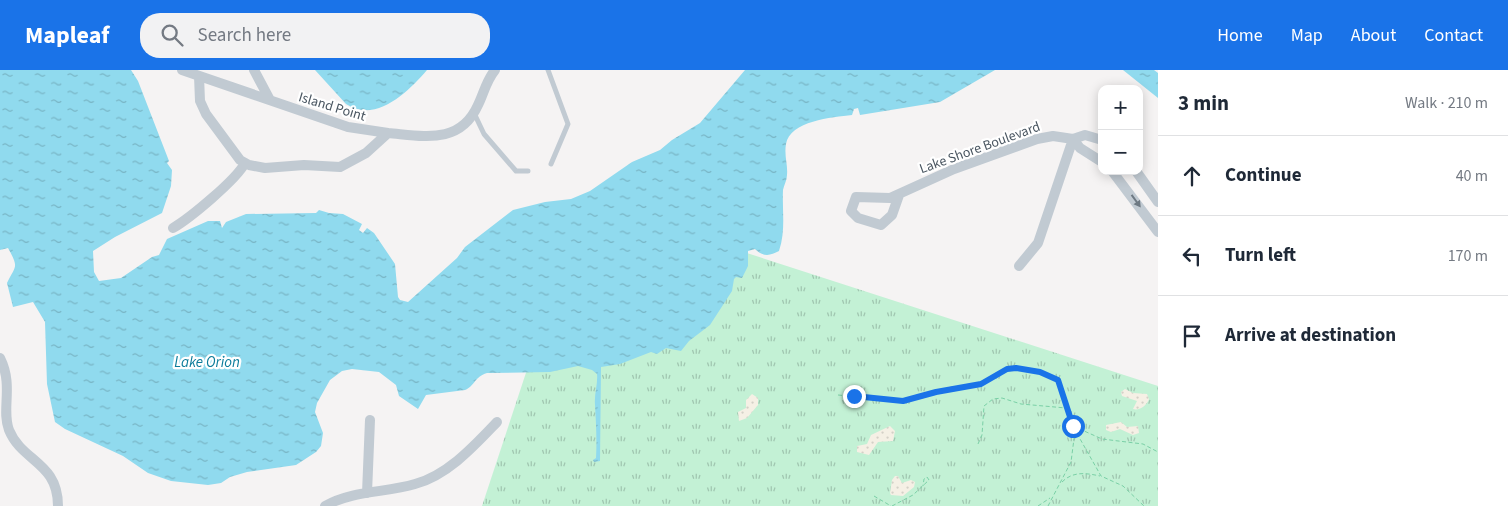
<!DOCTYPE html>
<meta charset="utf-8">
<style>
body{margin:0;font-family:"Source Sans 3",sans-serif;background:#f2f2f3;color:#1f2937}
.controls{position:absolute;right:15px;top:15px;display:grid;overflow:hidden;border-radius:10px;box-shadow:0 2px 12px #0003}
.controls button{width:45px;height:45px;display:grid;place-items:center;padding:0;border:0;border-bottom:1px solid #e0e1e3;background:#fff;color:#1f2937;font:25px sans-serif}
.stop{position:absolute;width:15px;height:15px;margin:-11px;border:4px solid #1a73e8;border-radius:50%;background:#fff}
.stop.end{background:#1a73e8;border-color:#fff;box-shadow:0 1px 5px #0008}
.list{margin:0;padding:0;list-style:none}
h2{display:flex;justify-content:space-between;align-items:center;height:65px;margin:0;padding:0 20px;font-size:21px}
h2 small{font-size:16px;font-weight:400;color:#747a83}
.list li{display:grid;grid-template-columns:32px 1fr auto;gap:15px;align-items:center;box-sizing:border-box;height:80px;padding:0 20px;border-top:1px solid #e0e1e3}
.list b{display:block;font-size:19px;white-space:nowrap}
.list em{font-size:16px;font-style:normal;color:#747a83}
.icon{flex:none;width:28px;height:28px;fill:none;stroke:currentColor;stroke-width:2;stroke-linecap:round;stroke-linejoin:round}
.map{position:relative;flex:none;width:1158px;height:436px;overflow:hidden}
header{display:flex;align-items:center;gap:30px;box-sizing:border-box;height:70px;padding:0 25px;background:#1a73e8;color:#fff}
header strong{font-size:24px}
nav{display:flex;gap:28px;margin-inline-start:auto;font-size:18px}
.search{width:350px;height:45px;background:#f2f2f3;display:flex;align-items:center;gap:12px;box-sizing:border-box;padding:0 18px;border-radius:20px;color:#747a83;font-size:19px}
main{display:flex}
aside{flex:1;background:#fff}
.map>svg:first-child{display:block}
.grass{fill:url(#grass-tufts)}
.sand{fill:url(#sand-dots)}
.water{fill:url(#water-ripples)}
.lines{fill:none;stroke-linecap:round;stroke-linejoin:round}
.path{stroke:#7ad0a6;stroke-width:1;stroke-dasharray:4 2.5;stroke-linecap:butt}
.lane{stroke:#c1cad2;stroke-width:5}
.street{stroke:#c1cad2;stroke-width:10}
.oneway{fill:#6e7983}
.route{stroke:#1a73e8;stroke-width:6}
.labels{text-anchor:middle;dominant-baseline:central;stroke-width:4.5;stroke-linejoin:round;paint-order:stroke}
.street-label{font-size:14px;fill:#4a5661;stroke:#fff}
.water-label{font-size:15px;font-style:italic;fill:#0c7c9b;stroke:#fff}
</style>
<header>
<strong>Mapleaf</strong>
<div class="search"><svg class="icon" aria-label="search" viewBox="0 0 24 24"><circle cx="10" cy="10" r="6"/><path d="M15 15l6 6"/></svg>Search here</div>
<nav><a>Home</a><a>Map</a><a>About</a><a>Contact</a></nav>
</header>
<main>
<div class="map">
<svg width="1158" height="436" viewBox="0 0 1158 436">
<defs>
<pattern id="grass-tufts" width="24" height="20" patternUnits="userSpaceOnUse" patternTransform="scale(1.25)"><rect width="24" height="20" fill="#c3f1d5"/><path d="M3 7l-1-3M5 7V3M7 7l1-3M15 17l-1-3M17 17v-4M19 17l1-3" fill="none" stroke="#a0c6b0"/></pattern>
<pattern id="sand-dots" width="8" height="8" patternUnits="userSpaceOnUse" patternTransform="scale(1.25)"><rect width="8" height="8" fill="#f5f0e5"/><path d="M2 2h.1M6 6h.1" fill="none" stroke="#d4d0c7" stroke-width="1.8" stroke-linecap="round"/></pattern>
<pattern id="water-ripples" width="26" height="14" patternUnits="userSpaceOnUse" patternTransform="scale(1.25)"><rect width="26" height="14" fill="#90daee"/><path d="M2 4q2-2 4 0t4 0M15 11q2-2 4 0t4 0" fill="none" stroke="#78b4c4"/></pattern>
</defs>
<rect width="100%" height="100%" fill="#f5f3f3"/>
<!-- grass -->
<path class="grass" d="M583 130 1158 316V436H482Z"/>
<!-- sand -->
<path class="sand" d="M1125 319 1133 323 1147 324 1149 329C1147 335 1140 341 1133 339L1137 331 1122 326 1121 322Z
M752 324 758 328V335L747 348 739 351 738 342 746 338V330Z
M1121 352 1127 357 1138 356 1139 363 1133 365 1120 359 1111 362 1106 360V355Z
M890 356 895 361 893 371 878 372 869 385 857 382V376L867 374 871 365Z
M895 406H898L902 413 911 410 915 412 914 417 903 426 891 425 890 423 892 410Z"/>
<!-- water -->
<path class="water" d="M0 0H131L138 11 169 91 167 93 172 100 171 116 162 143 115 167 93 181 94 202 99 211 121 208 152 187 159 185 167 169 208 151H220L222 158 226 152 246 144 316 143 319 140 329 143 343 144 362 154 359 160 363 163 367 158 374 163 395 194 398 227 400 230 408 232 457 188 465 177 513 140 545 132 571 129 590 121 632 92 660 80 672 70 700 53 745 0H995L940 32 860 45 858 38 854 39 852 45C832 47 790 51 786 74 784 86 788 95 787 105 787 110 784 115 783 120 782 141 786 160 779 181 770 186 763 187 755 179L748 181V196L742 208 736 207 734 209 732 221 710 255 689 271 681 281 666 278 657 284 651 282 620 294 601 297 600 391 594 392 593 390 596 388C597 371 596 352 595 335 594 324 598 314 597 304L592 300 578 296 550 302 487 303C474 307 475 316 465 320L426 325 418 339 399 326 396 315 379 302 352 299 342 301 330 310 317 333 315 342 323 363 321 376 316 382 296 395 247 402 230 407 221 413 208 415 171 411 148 403 123 386 65 359 55 352 47 314 45 252 33 232 13 237 7 213C16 195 19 198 8 178L0 180Z
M315 0H427C409 21 376 54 346 34Z
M1123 0H1154L1158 3V28Z"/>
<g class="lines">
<!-- path -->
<path class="path" d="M838 325 903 331 936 322 981 314 1007 299H1028L1051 305 1058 310 1063 319 1066 338 1075 360 1101 406 1123 416 1144 436
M1073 356 1102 369 1143 374 1158 382
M978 374 982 365 984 336 993 329 1002 328 1021 334 1066 338
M1062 412C1073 401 1086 403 1100 406
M874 426 891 436
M892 436 913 425 929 410 927 407 924 409 923 416
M1038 436 1050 428
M1048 436 1071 392 1075 361"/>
<!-- lane -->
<path class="lane" d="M548 0 568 54 551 94
M474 43 484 64 516 101H528"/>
<!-- street -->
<path class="street" d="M182 0 348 57 388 63
M254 0 270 30
M199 6 200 31 206 44 240 90 249 95 265 98 304 95 340 97 366 83 388 63C424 66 460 75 478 35 484 23 486 11 495 0
M1073 69 1080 78 1102 92
M1112 101 1158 162
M1136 101 1158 132
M899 125 892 145 881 155 858 148 851 141 856 127 890 128 954 99 1037 69 1053 66 1073 69 1085 65 1102 70
M173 158C190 148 236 110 245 93
M1019 196 1038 173 1073 69
M0 288C14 316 1 339 9 360 22 392 58 392 58 436
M367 423 370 350
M325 436C353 420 386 423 415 414 448 405 474 376 497 352"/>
</g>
<!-- one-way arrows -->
<defs><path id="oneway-solid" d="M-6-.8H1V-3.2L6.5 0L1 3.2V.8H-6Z" transform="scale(1.25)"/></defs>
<use class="oneway" href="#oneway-solid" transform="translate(1136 131) rotate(54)"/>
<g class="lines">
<!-- route -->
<path class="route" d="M854 326 903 331 936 322 981 314 1007 299 1016 298 1040 302 1058 310 1073 356"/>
</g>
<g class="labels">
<!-- street labels -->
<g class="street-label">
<text transform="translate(332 37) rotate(17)">Island Point</text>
<text transform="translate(980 78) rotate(-20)">Lake Shore Boulevard</text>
</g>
<!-- water labels -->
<g class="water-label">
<text x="207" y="292">Lake Orion</text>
</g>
</g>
</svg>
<div class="controls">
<button>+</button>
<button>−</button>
</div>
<div class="stop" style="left:1073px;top:356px"></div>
<div class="stop end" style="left:854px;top:326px"></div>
</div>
<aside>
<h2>3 min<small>Walk · 210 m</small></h2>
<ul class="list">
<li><svg class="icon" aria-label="ahead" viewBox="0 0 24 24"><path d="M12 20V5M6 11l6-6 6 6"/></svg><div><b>Continue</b></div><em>40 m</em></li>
<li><svg class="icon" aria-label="left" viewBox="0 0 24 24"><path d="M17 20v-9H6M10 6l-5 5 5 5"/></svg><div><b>Turn left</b></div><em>170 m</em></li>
<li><svg class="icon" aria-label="arrive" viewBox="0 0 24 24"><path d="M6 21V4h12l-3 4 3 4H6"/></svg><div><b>Arrive at destination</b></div></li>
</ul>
</aside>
</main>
